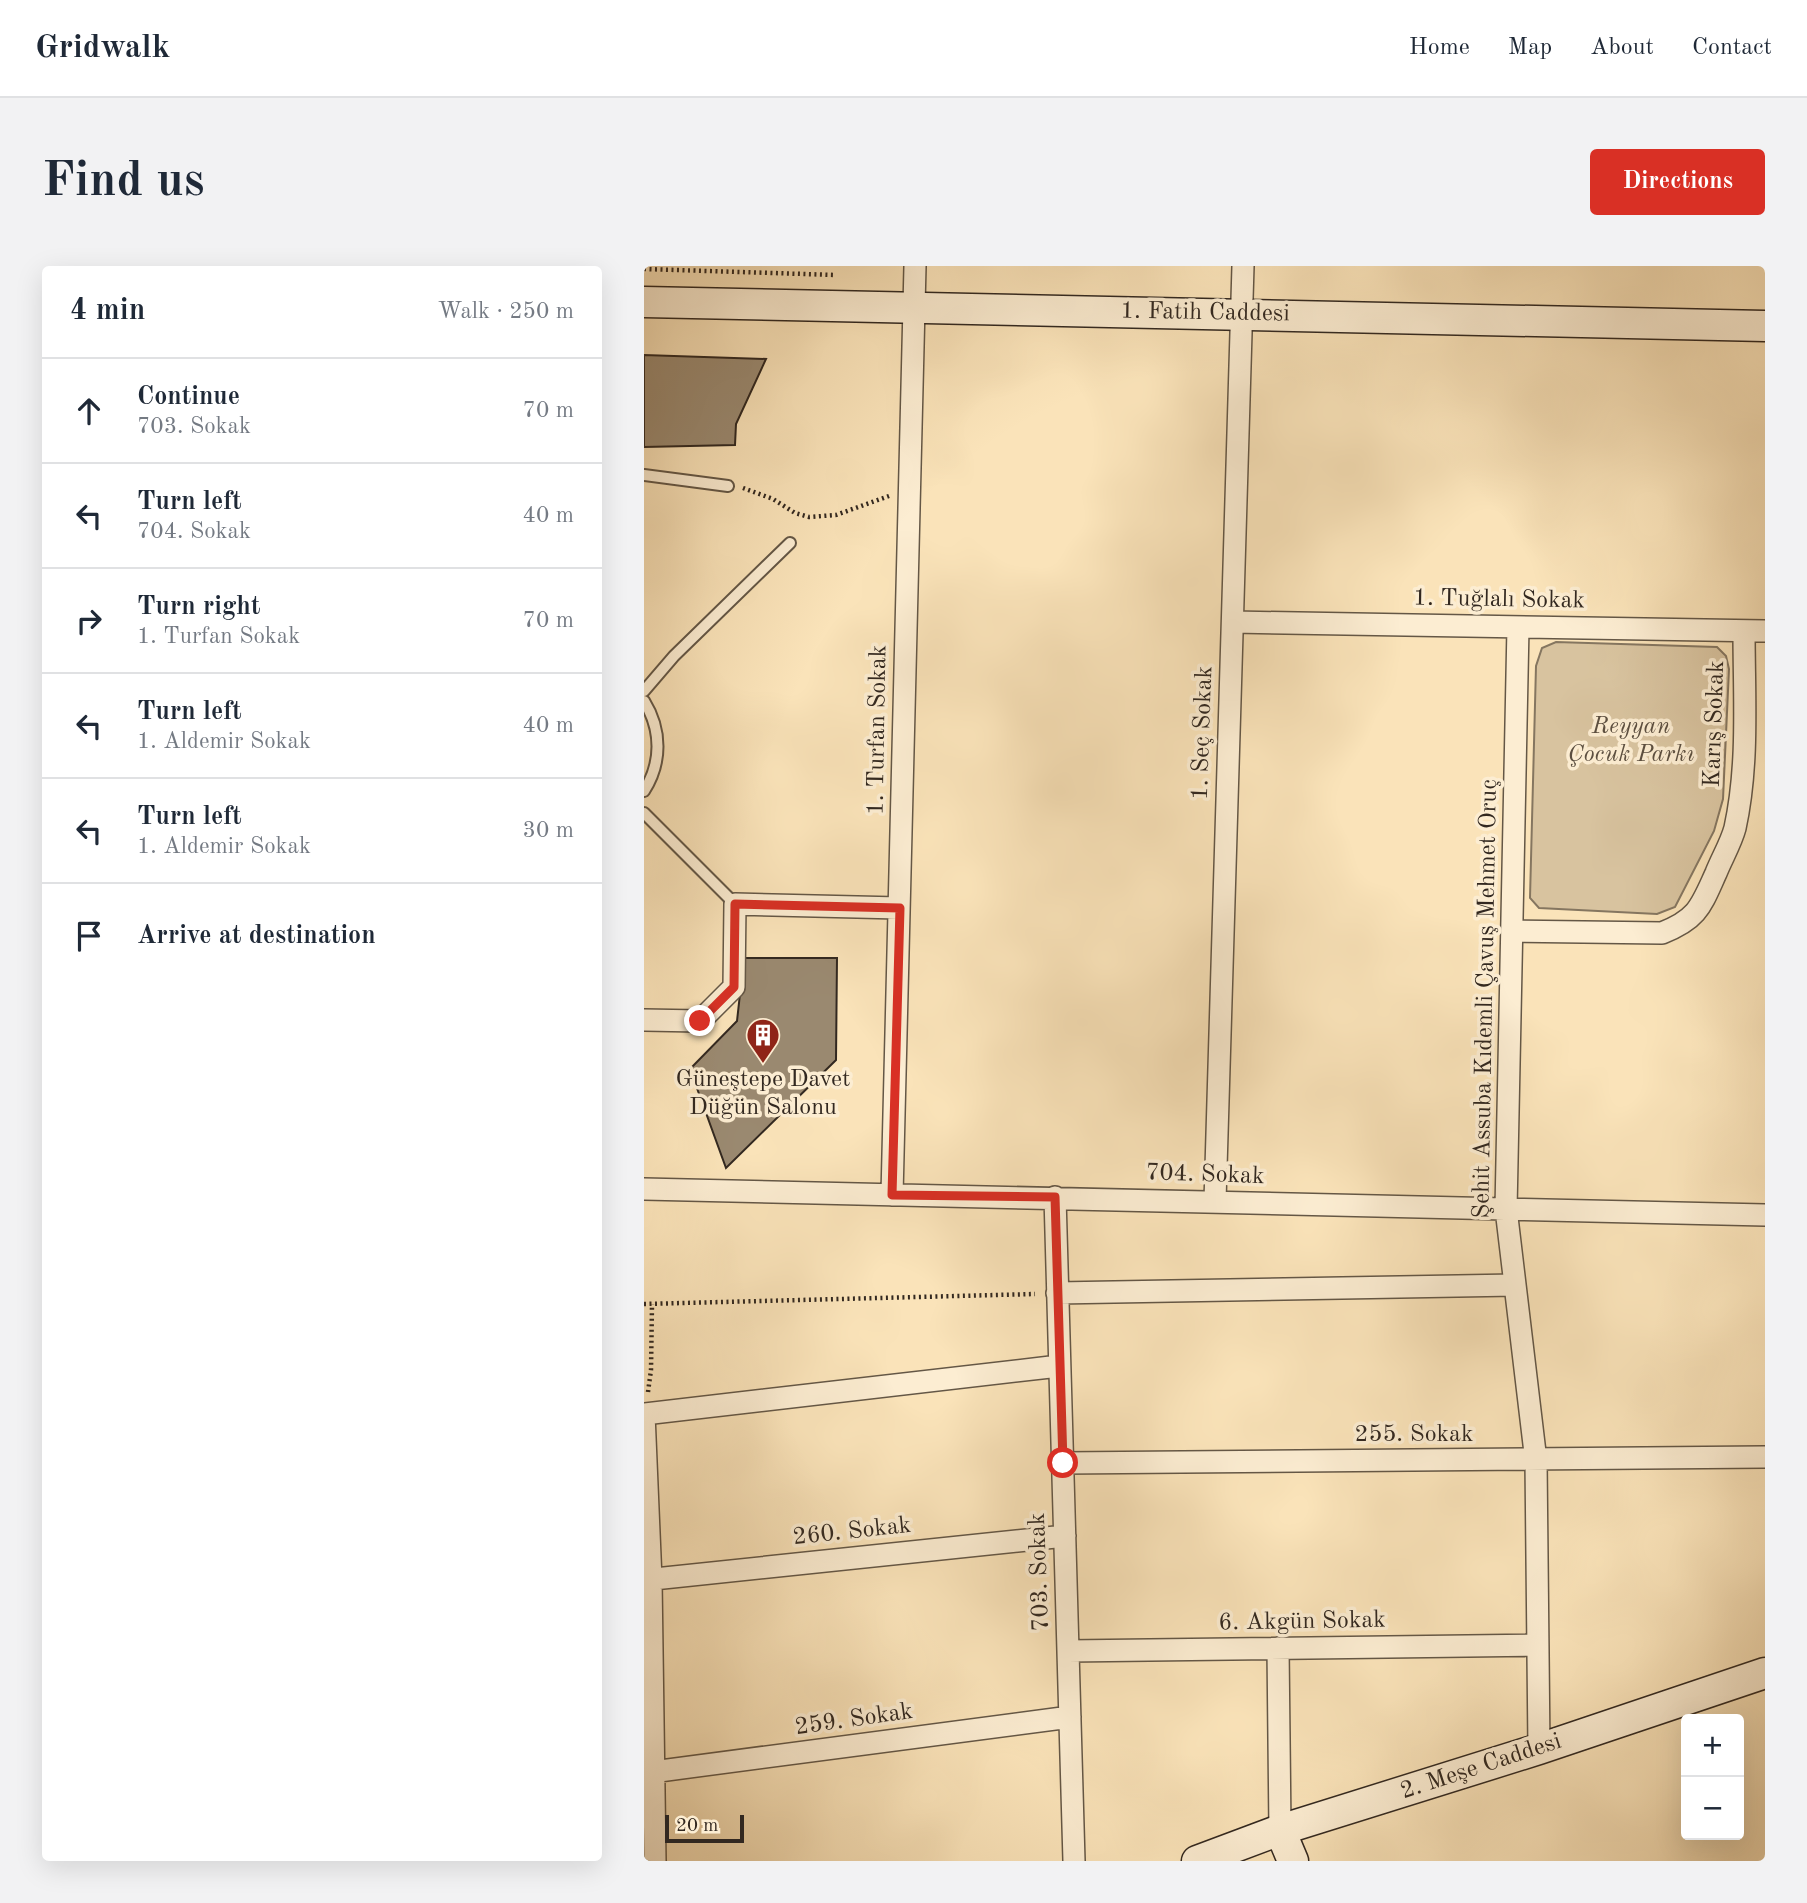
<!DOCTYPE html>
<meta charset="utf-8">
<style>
body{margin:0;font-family:"Old Standard TT",serif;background:#f2f2f3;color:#1f2937}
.controls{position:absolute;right:21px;bottom:21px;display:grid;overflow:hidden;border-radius:7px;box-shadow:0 7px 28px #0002}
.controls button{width:63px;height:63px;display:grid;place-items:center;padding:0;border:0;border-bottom:2px solid #e0e1e3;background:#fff;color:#1f2937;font:35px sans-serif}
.scale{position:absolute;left:21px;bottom:18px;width:79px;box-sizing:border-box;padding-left:7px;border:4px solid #322820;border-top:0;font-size:19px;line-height:24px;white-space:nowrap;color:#322820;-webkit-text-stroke:5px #fcedd2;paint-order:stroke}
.stop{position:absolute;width:21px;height:21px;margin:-16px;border:5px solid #d93025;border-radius:50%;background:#fff}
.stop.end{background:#d93025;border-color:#fff;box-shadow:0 2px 7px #0008}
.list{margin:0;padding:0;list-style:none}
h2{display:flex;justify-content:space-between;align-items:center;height:91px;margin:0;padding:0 28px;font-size:30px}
h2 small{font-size:23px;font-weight:400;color:#747a83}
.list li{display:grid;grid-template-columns:46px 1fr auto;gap:21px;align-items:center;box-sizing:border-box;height:105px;padding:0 28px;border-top:2px solid #e0e1e3}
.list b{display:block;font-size:26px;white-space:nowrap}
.list p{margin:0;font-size:23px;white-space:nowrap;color:#747a83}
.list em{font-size:23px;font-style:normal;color:#747a83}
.icon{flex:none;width:38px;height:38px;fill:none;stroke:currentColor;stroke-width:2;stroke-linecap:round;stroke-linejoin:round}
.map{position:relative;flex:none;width:1121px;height:1595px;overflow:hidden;border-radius:7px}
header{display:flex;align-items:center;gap:42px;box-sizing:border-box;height:98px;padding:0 35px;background:#fff;border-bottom:2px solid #e0e1e3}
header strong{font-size:33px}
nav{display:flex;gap:38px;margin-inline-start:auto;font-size:24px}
.intro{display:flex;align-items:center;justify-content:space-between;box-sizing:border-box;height:168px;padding:0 42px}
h1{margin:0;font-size:49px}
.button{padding:18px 32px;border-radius:7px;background:#d93025;color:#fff;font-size:24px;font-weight:700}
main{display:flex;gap:42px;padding:0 42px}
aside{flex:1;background:#fff;border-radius:7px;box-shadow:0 7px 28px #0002}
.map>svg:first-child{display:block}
.green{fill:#d8c39f;stroke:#857660;stroke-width:2}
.building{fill:#9a8970;stroke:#322820;stroke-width:2}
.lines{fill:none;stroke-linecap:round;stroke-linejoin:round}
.lane-casing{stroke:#645746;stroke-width:14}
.street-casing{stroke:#645746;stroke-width:24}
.secondary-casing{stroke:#322820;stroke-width:33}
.path{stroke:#322820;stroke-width:4.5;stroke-dasharray:2 3.5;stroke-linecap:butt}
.lane{stroke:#fcedd2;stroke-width:10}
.street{stroke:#fcedd2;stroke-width:21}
.secondary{stroke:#fcedd2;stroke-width:30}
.route{stroke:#d93025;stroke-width:9}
.labels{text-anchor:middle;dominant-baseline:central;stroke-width:7;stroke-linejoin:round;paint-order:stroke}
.street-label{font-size:24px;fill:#322820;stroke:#fcedd2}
.park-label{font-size:24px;font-style:italic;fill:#5c4f40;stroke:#fcedd2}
.poi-label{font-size:24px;fill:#322820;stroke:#fcedd2}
</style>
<header>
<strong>Gridwalk</strong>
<nav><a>Home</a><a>Map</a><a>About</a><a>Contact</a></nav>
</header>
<div class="intro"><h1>Find us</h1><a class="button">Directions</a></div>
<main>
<aside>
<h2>4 min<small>Walk · 250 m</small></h2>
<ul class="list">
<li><svg class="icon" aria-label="ahead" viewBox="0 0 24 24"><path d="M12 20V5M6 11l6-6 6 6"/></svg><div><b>Continue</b><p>703. Sokak</p></div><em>70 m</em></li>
<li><svg class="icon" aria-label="left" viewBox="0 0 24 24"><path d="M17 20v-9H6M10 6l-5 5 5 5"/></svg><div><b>Turn left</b><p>704. Sokak</p></div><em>40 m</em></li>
<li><svg class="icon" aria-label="right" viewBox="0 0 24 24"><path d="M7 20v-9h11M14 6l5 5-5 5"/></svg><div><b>Turn right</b><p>1. Turfan Sokak</p></div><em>70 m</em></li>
<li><svg class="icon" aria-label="left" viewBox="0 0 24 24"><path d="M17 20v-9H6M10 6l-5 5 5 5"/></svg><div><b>Turn left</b><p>1. Aldemir Sokak</p></div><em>40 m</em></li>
<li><svg class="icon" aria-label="left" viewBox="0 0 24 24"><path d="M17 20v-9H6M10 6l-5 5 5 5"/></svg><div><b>Turn left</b><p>1. Aldemir Sokak</p></div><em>30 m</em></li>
<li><svg class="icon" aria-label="arrive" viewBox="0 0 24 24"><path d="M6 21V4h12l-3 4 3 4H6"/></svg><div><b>Arrive at destination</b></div></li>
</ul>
</aside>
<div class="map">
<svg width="1121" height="1595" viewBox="0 0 1121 1595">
<rect width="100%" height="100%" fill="#fae3b9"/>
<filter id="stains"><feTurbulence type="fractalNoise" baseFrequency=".00286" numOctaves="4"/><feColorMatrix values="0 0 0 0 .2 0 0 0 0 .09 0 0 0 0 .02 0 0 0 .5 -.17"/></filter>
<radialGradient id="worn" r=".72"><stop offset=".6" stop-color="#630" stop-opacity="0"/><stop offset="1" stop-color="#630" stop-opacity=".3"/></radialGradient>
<!-- green -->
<path class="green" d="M912 376 1073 381 1082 390 1085 403 1079 533 1070 565 1031 641 1013 648 895 642 886 632 892 400 898 382Z"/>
<!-- building -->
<path class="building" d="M0 89 122 93 92 158 91 179 0 181Z
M100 692H193L192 794 82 902 46 803 93 755Z"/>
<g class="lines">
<defs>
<path id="lane" d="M0 209 84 220
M0 425 30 390 146 277
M0 435C18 464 18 497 0 525
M0 547 91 638"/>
<path id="street" d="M589 356 1121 365
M874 361 862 943 892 1195 895 1483
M868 665 1018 667C1054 653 1057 640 1072 607 1078 592 1087 577 1091 562 1105 498 1100 430 1100 365
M0 754 56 755 90 721 91 638 255 642
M0 923 1121 949
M248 929 271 0
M411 931 430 1595
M571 935 599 0
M413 1027 871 1019
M419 1197 1121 1191
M0 1314 421 1270
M634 1382 636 1564
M424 1385 893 1379
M0 1507 426 1451
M11 1595 7 1314 0 1148 415 1100"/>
<path id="secondary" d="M0 36 1121 60
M636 1564 649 1595
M553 1595 636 1564 895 1483 1121 1407"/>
</defs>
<!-- lane casing -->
<use href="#lane" class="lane-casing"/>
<!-- street casing -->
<use href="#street" class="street-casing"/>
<!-- secondary casing -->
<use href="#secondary" class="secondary-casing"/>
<!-- path -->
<path class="path" d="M0 3 192 9
M99 222 129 233 151 247 165 251 192 249 245 230
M0 1038 391 1028
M4 1126 7 1104 8 1038"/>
<!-- lane -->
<use href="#lane" class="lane"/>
<!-- street -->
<use href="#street" class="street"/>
<!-- secondary -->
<use href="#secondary" class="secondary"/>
</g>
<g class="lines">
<!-- route -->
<path class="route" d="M56 755 90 721 91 638 256 642 248 929 411 931 419 1197"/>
</g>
<!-- icons -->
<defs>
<symbol id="building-pin" viewBox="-11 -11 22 30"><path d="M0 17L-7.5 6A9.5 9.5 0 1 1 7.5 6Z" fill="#8f2418" stroke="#fcedd2"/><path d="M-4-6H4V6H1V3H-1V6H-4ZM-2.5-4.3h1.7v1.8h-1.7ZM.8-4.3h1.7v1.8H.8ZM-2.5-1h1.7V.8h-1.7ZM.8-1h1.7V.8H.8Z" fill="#fff"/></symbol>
</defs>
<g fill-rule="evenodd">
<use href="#building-pin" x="100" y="750" width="38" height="52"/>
</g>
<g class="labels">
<!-- street labels -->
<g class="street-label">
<text transform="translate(561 47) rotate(1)">1. Fatih Caddesi</text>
<text transform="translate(855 334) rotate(1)">1. Tuğlalı Sokak</text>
<text transform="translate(1071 458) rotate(-88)">Karış Sokak</text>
<text transform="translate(234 464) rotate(-89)">1. Turfan Sokak</text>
<text transform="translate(559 467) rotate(-88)">1. Seç Sokak</text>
<text transform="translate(842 733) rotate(-89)">Şehit Assuba Kıdemli Çavuş Mehmet Oruç</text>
<text transform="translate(561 909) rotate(2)">704. Sokak</text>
<text x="770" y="1169">255. Sokak</text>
<text transform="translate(208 1266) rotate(-6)">260. Sokak</text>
<text transform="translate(396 1306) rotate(-92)">703. Sokak</text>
<text transform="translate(658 1356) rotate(-1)">6. Akgün Sokak</text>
<text transform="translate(210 1454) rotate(-8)">259. Sokak</text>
<text transform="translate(837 1501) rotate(-18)">2. Meşe Caddesi</text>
</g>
<!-- park labels -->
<g class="park-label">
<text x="987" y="461">Reyyan<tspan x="987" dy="28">Çocuk Parkı</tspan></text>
</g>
<!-- poi labels -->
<g class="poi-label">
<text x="119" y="814">Güneştepe Davet<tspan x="119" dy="28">Düğün Salonu</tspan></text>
</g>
</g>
<rect width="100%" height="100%" filter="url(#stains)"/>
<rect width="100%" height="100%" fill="url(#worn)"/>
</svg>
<div class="controls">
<button>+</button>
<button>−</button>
</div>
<div class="scale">20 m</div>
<div class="stop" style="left:419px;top:1197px"></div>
<div class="stop end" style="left:56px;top:755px"></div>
</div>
</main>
